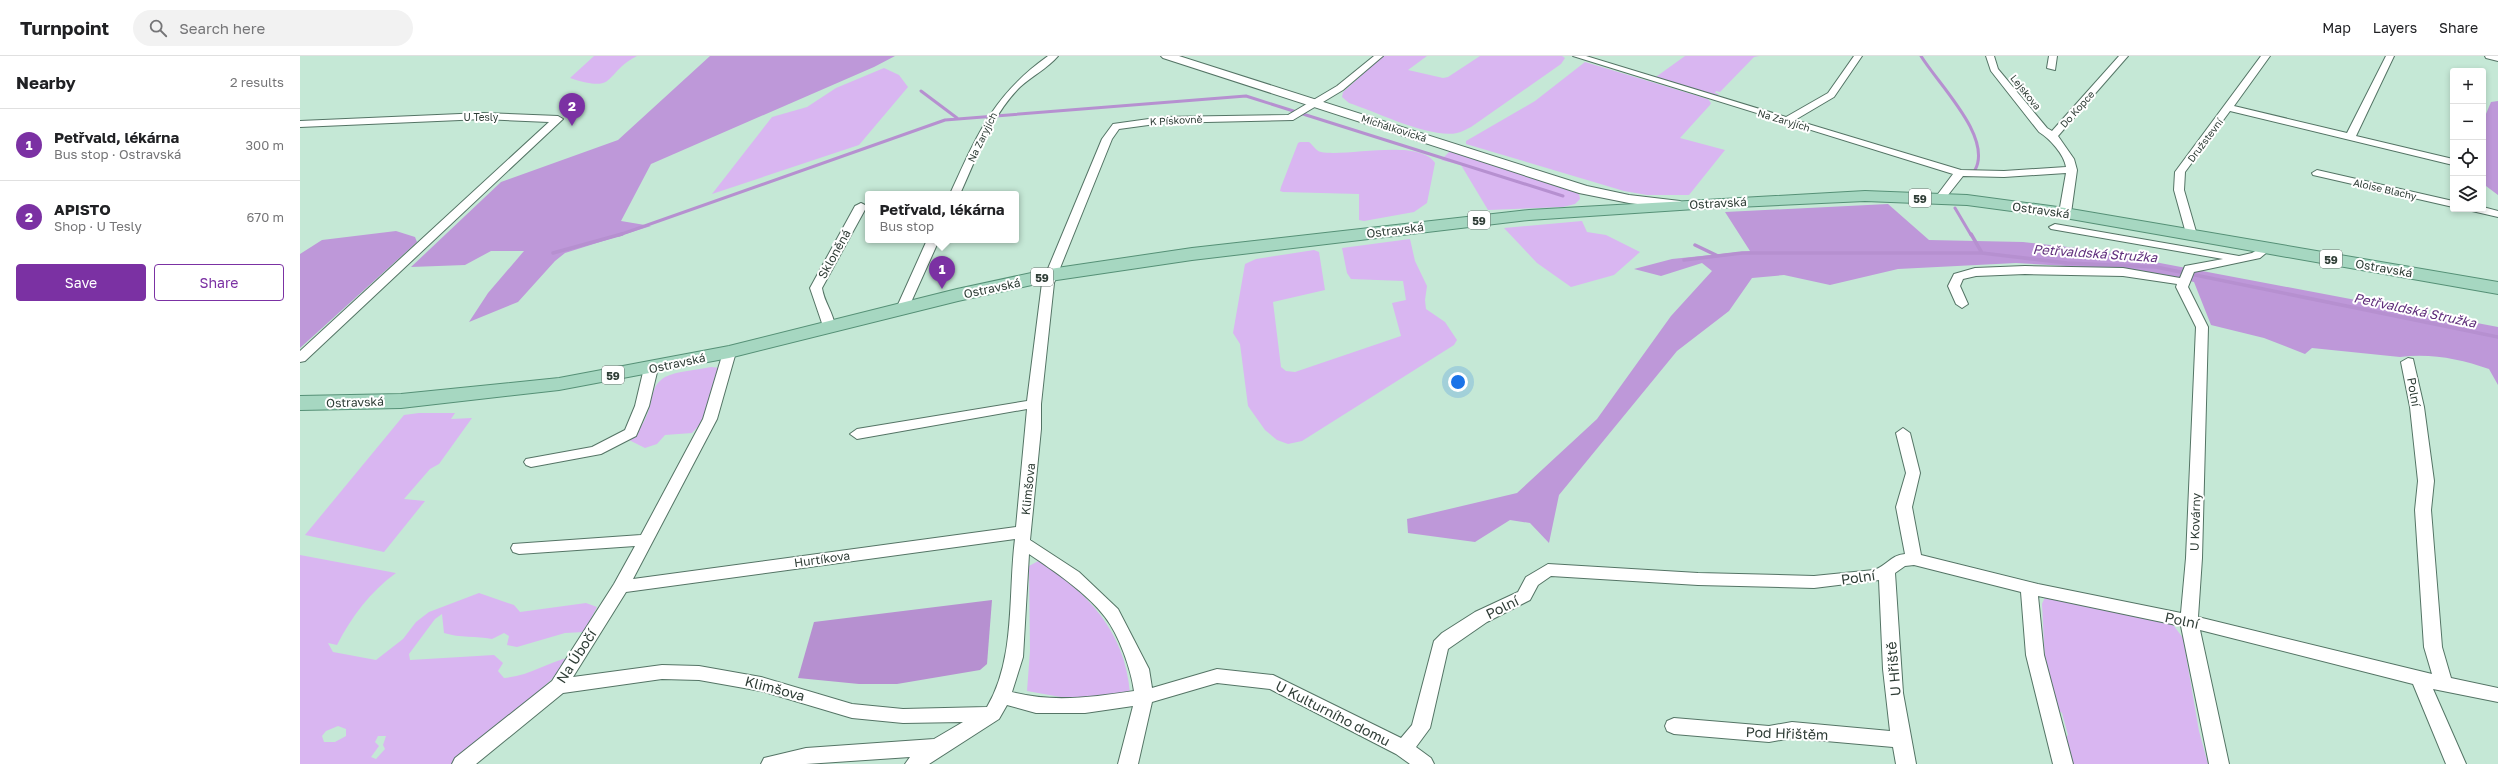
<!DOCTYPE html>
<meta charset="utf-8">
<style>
body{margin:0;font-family:"Golos Text",sans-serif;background:#f2f2f2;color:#202124}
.controls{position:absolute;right:12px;top:12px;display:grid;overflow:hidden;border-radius:4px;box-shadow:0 2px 6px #0003}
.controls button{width:36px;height:36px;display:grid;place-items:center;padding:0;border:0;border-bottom:1px solid #e0e0e0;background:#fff;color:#202124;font:20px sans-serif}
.you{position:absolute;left:1158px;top:326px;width:14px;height:14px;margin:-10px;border:3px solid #fff;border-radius:50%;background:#1a73e8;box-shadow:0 0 0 6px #1a73e833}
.badge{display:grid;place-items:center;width:26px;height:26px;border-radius:50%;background:#7b31a3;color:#fff;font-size:13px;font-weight:700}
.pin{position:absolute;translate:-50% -33px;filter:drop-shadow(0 1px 2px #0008)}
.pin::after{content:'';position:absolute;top:21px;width:14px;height:12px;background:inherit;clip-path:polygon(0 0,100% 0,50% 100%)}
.popup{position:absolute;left:565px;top:135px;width:154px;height:52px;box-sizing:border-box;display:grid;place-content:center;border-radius:4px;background:#fff;filter:drop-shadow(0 1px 3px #0005);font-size:13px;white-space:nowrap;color:#757577}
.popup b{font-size:15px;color:#202124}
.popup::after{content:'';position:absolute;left:50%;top:100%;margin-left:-8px;border:8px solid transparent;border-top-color:#fff}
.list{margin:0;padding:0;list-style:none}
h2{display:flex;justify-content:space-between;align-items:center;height:52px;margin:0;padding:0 16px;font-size:17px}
h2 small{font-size:13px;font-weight:400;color:#757577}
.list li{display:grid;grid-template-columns:26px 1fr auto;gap:12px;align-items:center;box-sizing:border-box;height:72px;padding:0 16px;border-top:1px solid #e0e0e0}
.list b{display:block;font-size:15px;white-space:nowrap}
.list p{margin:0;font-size:13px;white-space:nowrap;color:#757577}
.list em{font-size:13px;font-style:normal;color:#757577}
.actions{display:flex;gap:8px;padding:12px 16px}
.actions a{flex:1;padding:9px 0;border:1px solid #7b31a3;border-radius:4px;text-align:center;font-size:14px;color:#7b31a3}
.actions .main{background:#7b31a3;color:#fff}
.icon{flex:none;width:22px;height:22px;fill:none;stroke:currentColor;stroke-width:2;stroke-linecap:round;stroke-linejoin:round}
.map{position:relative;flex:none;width:2198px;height:708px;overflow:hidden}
header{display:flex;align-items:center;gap:24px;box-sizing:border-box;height:56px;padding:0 20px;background:#fff;border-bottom:1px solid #e0e0e0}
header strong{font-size:19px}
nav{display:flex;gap:22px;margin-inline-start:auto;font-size:14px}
.search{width:280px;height:36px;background:#f2f2f2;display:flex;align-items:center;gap:10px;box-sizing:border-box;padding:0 14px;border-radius:22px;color:#757577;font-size:15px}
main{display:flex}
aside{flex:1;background:#fff}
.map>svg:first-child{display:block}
.green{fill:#d9b6f1;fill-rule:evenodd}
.forest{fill:#be98d9}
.water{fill:#b690d0}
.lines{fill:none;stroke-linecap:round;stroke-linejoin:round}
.stream-far1{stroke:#b690d0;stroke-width:3}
.stream{stroke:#b690d0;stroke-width:3.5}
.minor-casing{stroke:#547465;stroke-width:2}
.tertiary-casing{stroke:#547465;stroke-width:2}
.primary-casing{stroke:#559076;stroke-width:2}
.minor{fill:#fff;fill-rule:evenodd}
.tertiary{fill:#fff;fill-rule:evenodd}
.primary{fill:#a6d7c1;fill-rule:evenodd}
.labels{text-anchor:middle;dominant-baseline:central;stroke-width:4;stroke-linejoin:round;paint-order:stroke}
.far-street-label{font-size:10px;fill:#2f3d36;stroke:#fff}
.shield{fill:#fff;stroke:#6d7772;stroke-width:1}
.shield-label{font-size:11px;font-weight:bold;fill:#2f3d36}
.street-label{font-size:12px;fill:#2f3d36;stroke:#fff}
.water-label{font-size:13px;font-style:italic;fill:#5f2e7b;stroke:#fff}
.near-street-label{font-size:14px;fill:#2f3d36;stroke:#fff}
</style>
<header>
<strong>Turnpoint</strong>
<div class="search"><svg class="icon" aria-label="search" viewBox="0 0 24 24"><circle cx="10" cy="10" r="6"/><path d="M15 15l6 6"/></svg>Search here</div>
<nav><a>Map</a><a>Layers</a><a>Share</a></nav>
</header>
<main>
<aside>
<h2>Nearby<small>2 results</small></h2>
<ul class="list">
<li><span class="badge">1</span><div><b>Petřvald, lékárna</b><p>Bus stop · Ostravská</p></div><em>300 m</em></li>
<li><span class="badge">2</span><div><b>APISTO</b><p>Shop · U Tesly</p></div><em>670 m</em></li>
</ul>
<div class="actions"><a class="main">Save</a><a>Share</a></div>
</aside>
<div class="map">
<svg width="2198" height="708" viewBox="0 0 2198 708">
<rect width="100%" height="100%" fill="#c5e8d6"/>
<!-- green -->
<path class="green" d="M294 0H337C302 18 319 38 270 22Z
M1083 0H1127L1108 14 1143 22 1148 21 1180 0H1262L1265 2 1261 8 1171 71C1166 73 1162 76 1157 77 1131 83 1074 55 1049 47L1042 41 1043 36Z
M1385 0H1459L1454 1 1420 36 1416 35 1415 37 1419 38 1415 41 1353 23Z
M1285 6 1408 43 1411 47 1410 49 1380 82 1425 94 1389 139H1347L1324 135 1166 88V85L1235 45Z
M584 12 599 19 608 31 559 89 412 138 472 61 507 51 536 32Z
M1000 86H1009C1013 89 1016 95 1021 96 1048 101 1119 82 1135 107L1127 147 1114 156 1064 165 1059 164V138L983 136 980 135 981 131 998 87Z
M1150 95 1269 133 1279 138 1280 143 1275 148 1263 151 1188 154 1161 109 1141 104Z
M1282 165 1287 176 1306 179 1340 196 1314 219 1271 231 1237 207 1204 172Z
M1110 183 1115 205 1127 230 1125 244 1126 253 1145 266 1157 284 1154 289 1002 385 988 388 977 384 965 374 948 350 940 288 933 277 945 208 956 203 1014 194 1019 196 1025 234 973 246 981 311 986 315 995 316 1101 280 1092 247 1106 244 1103 225 1051 223 1047 217 1042 192Z
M411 311 421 312 406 362 392 377 365 379 357 388 345 392 329 384C339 375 345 366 349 353 353 340 352 329 365 321 377 315 397 314 411 311Z
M119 357H155L151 363 172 362 139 408 130 413 104 443 125 445 84 496 5 479 104 359Z
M0 499 96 517C70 536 52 560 37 589L28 587 33 596 76 604 103 583 116 566 129 556 179 537 214 549 220 556 286 547 297 551 284 576 265 577 217 591 207 589 209 580 204 577 192 583C176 580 160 582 144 577L142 558 135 563 109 598 110 604 194 599 203 607 198 615 204 622C229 620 246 607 270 601L250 625 155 708H0ZM38 670 46 673V680L35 686H24L22 680 26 675ZM78 680H86L83 689 85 693 76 703 71 701 79 690 75 686Z
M740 504C788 538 825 575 830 637L783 645 727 635 730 595 729 510Z
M1745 541 1867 566 1874 570 1883 582 1899 675 1908 708H1773L1765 682 1768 679 1762 657 1757 653 1745 606 1742 548Z"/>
<!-- forest -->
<path class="forest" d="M410 0H595L574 11 351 108 321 165 351 170 265 197 255 205 218 246 169 266 188 237 224 195H191L165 209 111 211 201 126 318 84Z
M2198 45V139L2186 130 2183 123V65L2191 46Z
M1588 148 1629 184 1723 186 1786 193 2198 271V329L2189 313C2160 303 2131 297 2100 301L2012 292 2005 298 1964 282 1911 269 1894 226 1834 214 1716 207 1598 213 1530 229 1484 219 1452 222 1429 255 1377 295 1259 439 1249 487 1230 467 1210 464 1175 486 1108 477 1107 463 1217 437 1297 363 1371 260 1412 215 1402 207 1361 220 1334 213 1372 203 1450 195 1425 156Z
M96 175 115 181 117 186 0 292V198L22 184Z"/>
<!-- water -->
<path class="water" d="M692 544 687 608 680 614 597 628H559L498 622 514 566Z"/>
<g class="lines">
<!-- stream-far1 -->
<path class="stream-far1" d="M1621 0C1638 28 1693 81 1675 114
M621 35 657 62
M1655 152 1671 179
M319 179 645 64 946 40 1263 140"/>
<!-- stream -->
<path class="stream" d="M1671 178 1682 197
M1395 189 1418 200
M253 197 322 178
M1384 204 1442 197H1682L1767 207 1856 211 2198 281"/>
<defs>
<path id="minor" d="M748 0H758C748 12 732 20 720 31 691 60 677 101 660 138H650C677 79 693 39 748 0Z
M1074 0H1083L1043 34 993 64 863 67 819 73 812 83 754 227 741 348V373L730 484 779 516 818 553 849 613 852 632 917 613 973 619 1101 682 1112 669 1134 585 1142 577 1175 556 1218 536 1226 521 1248 508 1398 517 1514 520 1574 514C1586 510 1591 499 1605 498L1596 451 1606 417 1596 377 1603 372 1610 377 1620 417 1612 451 1621 499 1738 528 1881 557 1886 502 1896 271 1876 231 1877 228 1823 220 1725 218 1676 220 1663 223 1660 230 1668 248 1662 252 1656 248 1648 230 1654 218 1675 212 1725 210 1823 212 1880 222 1885 210 1923 203 1751 173 1749 171 1755 168 1939 200 1952 197 1966 189 1972 192 1960 202 1894 216 1888 231 1908 271 1902 502 1898 561 2132 618 2124 591 2115 454 2118 425 2110 351 2101 306 2108 302 2113 303 2124 351 2134 425 2131 454 2142 591 2151 622 2198 632V646L2133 633 2166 708H2146L2113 628 1900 574 1929 708H1909L1881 570 1738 540 1744 599 1773 708H1753L1726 599 1721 536 1614 509 1605 510 1595 517 1603 637 1616 708H1596L1593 691 1492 682 1469 686 1374 678 1367 675 1365 670 1367 665 1374 662 1469 670 1492 666 1590 675 1583 613 1579 524 1514 532 1398 529 1251 520 1238 529 1230 544 1187 566 1148 593 1130 672 1116 691 1131 702 1134 708H1110L1096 698 970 633 917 627 852 646 838 708H818L833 650 785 657H736L707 649 699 663 629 708H605L610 701 506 708H461L464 702 506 692 634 683 663 666 603 667 552 662 461 635 399 624 362 623 263 637 176 708H152L155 702 252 625 314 528 335 490 219 498 213 496 211 492 213 488 341 479 403 363 424 293 429 292 436 296 417 363 333 523 716 471 727 353 557 383 550 378 557 373 727 345 742 227 802 83 813 68 863 61 988 59 1037 30ZM715 483C708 537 716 602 687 651L603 653 552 648 461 621 399 610 362 609 273 621 326 536ZM729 498C754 515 787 537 805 561 819 579 831 613 834 635 793 641 753 647 712 636L723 601Z
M1273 0H1286L1486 61 1528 37 1554 0H1562L1534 41 1495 64 1661 114 1704 115 1766 111C1764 98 1750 83 1739 76L1691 15 1686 0H1694L1698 13 1747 72 1752 75 1819 0H1828L1758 80 1774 103 1777 114 1771 157 1765 160 1759 157 1766 117 1704 121 1663 120 1644 144 1640 145 1635 142 1653 118Z
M1749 0H1757L1755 14 1747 12Z
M1961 0H1970L1934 50 2047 77 2086 0H2094L2056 80 2153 103V109L1930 55 1885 116 1884 134 1897 179 1891 182 1887 181 1874 134 1875 116Z
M2185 0H2198V5L2186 2Z
M183 57 258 60 263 63 5 305 0 306V295L249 66 183 63 0 71V65Z
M2017 114 2153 145V151L2013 119 2012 117Z
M561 147 567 150 522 232C524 246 533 256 535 270L529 274 524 273 510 232 555 150Z
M2183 151 2198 155V161L2172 155 2170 153Z
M627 184H639L608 253 606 256H598L596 253Z
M351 308 358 312 349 350 336 380 301 398 231 411 226 409 224 406 226 403 292 391 325 374 335 350 344 312Z"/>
<path id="tertiary" d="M861 0H879L1287 130 1329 139 1380 145 1387 149 1380 153 1329 147 1279 137 863 2Z"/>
<path id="primary" d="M1565 135 1667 139 1765 152 2198 226V238L1765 162 1667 149 1565 145 1395 153 1229 164 892 204 750 225 658 245 429 302 259 334 101 352 0 354V340L101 338 259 322 429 290 657 233 750 213 892 192 1229 154Z"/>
</defs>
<!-- minor casing -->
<use href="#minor" class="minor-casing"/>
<!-- tertiary casing -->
<use href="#tertiary" class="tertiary-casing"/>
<!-- primary casing -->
<use href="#primary" class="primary-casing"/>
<!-- minor -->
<use href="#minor" class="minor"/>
<!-- tertiary -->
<use href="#tertiary" class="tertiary"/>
<!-- primary -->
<use href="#primary" class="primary"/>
</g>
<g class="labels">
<!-- far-street labels -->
<g class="far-street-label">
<text transform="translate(1726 36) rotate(51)">Lejskova</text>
<text transform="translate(1777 53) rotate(-48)">Do Kopce</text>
<text x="181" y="61">U Tesly</text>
<text transform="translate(876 64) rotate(-3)">K Pískovně</text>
<text transform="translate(1484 64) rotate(17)">Na Zaryjích</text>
<text transform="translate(1094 72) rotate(18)">Michálkovická</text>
<text transform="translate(682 81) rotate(-64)">Na Zaryjích</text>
<text transform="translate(1905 84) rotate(-53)">Družstevní</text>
<text transform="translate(2085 133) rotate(13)">Aloise Blachy</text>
</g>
<!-- shield labels -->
<g class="shield">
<rect x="1609" y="133" width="22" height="18" rx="3"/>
<rect x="1168" y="155" width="22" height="18" rx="3"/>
<rect x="2020" y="194" width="22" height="18" rx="3"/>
<rect x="731" y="212" width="22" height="18" rx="3"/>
<rect x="302" y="310" width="22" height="18" rx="3"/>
</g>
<g class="shield-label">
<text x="1620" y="142">59</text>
<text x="1179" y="164">59</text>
<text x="2031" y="203">59</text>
<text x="742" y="221">59</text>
<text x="313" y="319">59</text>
</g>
<!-- street labels -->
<g class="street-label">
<text transform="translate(1418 147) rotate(-3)">Ostravská</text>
<text transform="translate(1741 154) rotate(8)">Ostravská</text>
<text transform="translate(1095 174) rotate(-7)">Ostravská</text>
<text transform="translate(534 198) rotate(-61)">Skloněná</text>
<text transform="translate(2084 212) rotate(10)">Ostravská</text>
<text transform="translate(692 232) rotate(-12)">Ostravská</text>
<text transform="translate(377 307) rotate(-12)">Ostravská</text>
<text transform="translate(2114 336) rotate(80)">Polní</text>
<text transform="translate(55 346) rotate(-2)">Ostravská</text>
<text transform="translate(728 433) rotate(-84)">Klimšova</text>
<text transform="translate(1895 466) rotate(-88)">U Kovárny</text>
<text transform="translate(522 503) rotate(-8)">Hurtíkova</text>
</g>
<!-- water labels -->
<g class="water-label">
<text transform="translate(1795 197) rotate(4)">Petřvaldská Stružka</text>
<text transform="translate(2115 254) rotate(12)">Petřvaldská Stružka</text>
</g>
<!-- near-street labels -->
<g class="near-street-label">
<text transform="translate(1558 521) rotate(-8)">Polní</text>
<text transform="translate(1202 551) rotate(-26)">Polní</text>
<text transform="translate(1882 564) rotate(12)">Polní</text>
<text transform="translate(276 600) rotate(-57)">Na Úbočí</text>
<text transform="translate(1593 613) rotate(-95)">U Hřiště</text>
<text transform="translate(475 632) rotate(15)">Klimšova</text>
<text transform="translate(1033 657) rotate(27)">U Kulturního domu</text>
<text transform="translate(1487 677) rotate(2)">Pod Hřištěm</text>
</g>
</g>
</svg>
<div class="controls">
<button>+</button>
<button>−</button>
<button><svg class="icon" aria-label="locate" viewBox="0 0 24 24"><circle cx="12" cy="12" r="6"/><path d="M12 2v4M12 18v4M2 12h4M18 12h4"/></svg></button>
<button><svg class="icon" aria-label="layers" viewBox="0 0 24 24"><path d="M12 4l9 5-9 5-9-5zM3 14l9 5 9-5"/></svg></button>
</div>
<div class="you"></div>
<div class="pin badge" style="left:642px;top:233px">1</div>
<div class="popup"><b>Petřvald, lékárna</b>Bus stop</div>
<div class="pin badge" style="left:272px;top:70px">2</div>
</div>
</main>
